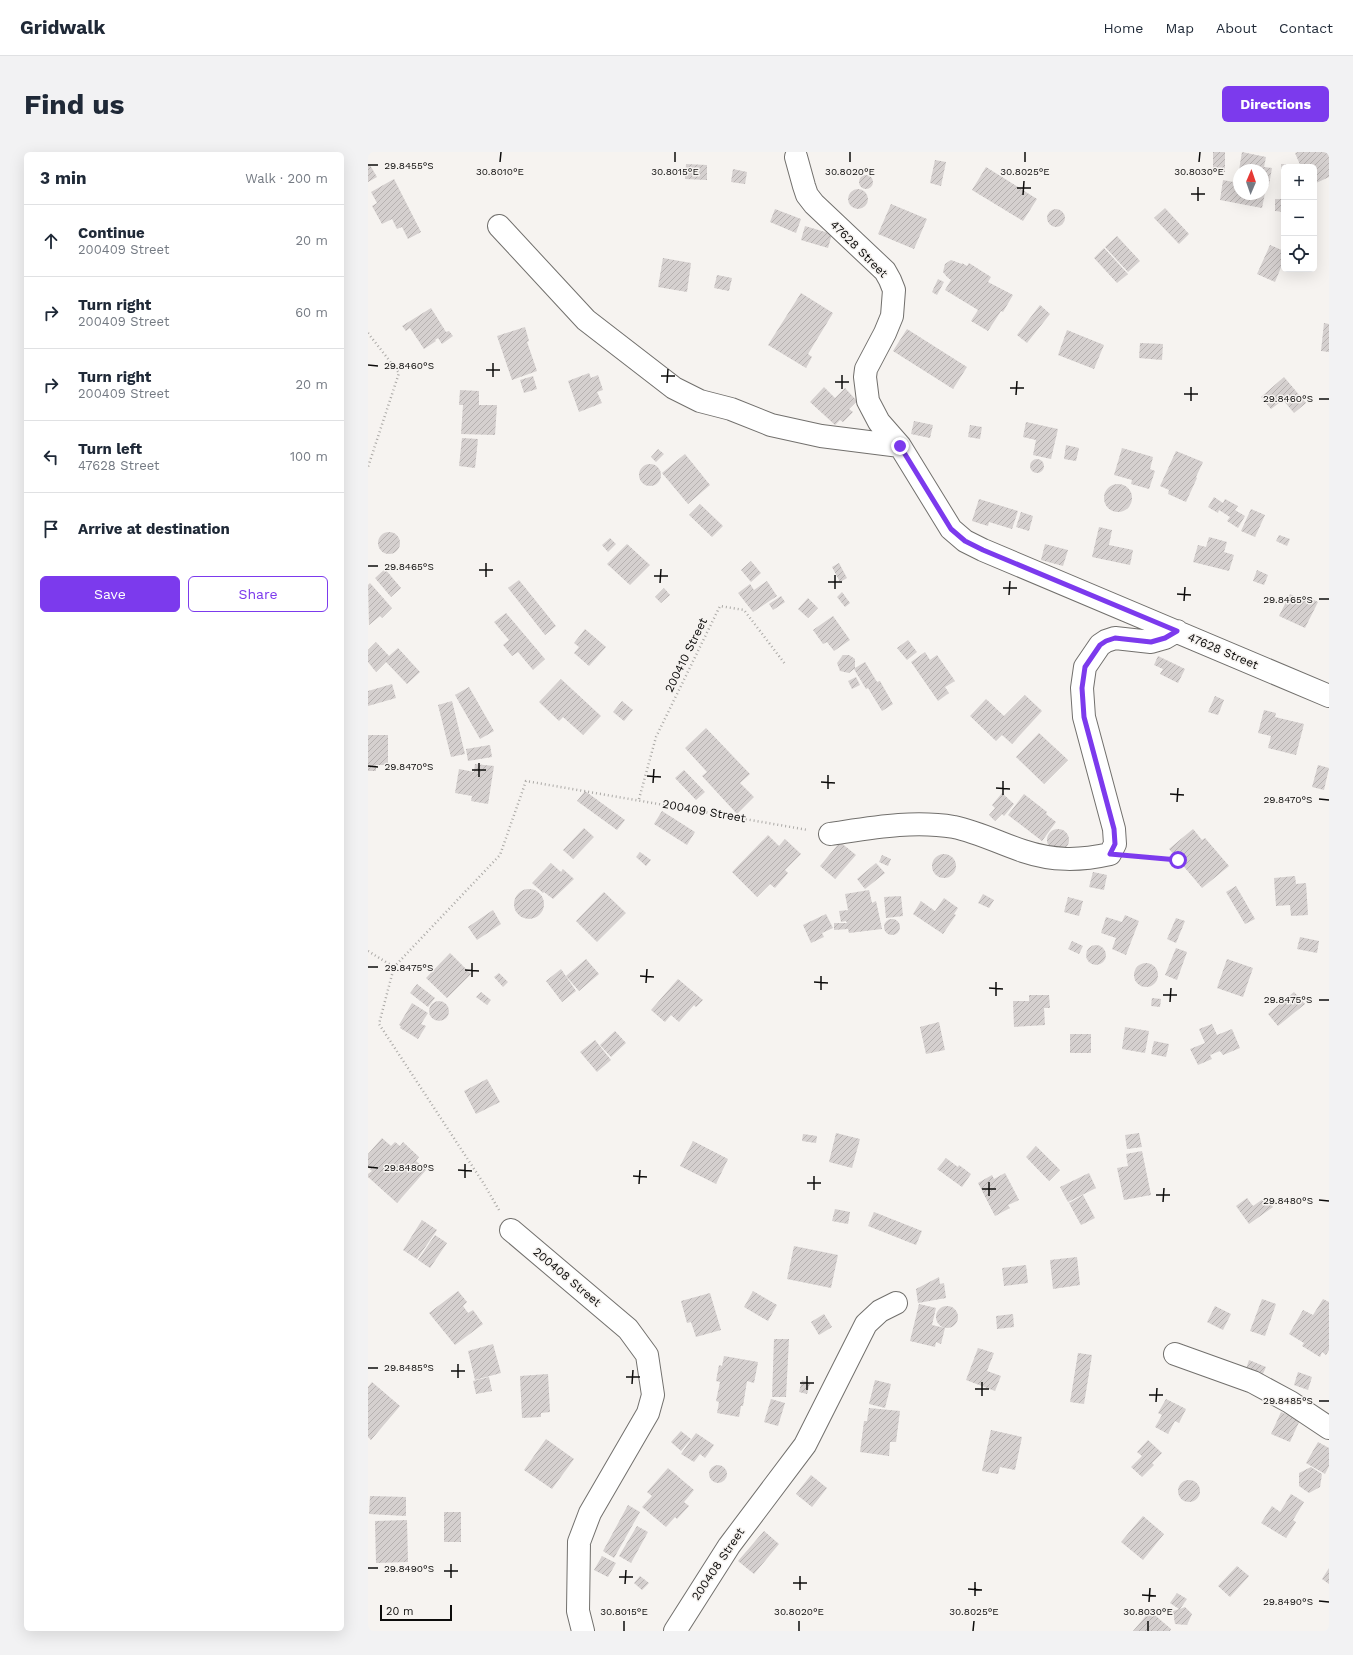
<!DOCTYPE html>
<meta charset="utf-8">
<style>
body{margin:0;font-family:"Work Sans",sans-serif;background:#f2f2f3;color:#1f2937}
.controls{position:absolute;right:12px;top:12px;display:grid;overflow:hidden;border-radius:6px;box-shadow:0 4px 16px #0002}
.controls button{width:36px;height:36px;display:grid;place-items:center;padding:0;border:0;border-bottom:1px solid #e0e1e3;background:#fff;color:#1f2937;font:20px sans-serif}
.compass{position:absolute;left:865px;top:12px;width:36px;height:36px;border-radius:50%;background:#fff;box-shadow:0 4px 16px #0002;rotate:2deg}
.scale{position:absolute;left:12px;bottom:10px;width:72px;box-sizing:border-box;padding-left:4px;border:2px solid #0d0c0b;border-top:0;font-size:11px;line-height:14px;white-space:nowrap;color:#0d0c0b;-webkit-text-stroke:3px #f6f3f0;paint-order:stroke}
.stop{position:absolute;width:12px;height:12px;margin:-9px;border:3px solid #7c3aed;border-radius:50%;background:#fff}
.stop.end{background:#7c3aed;border-color:#fff;box-shadow:0 1px 4px #0008}
.list{margin:0;padding:0;list-style:none}
h2{display:flex;justify-content:space-between;align-items:center;height:52px;margin:0;padding:0 16px;font-size:17px}
h2 small{font-size:13px;font-weight:400;color:#747a83}
.list li{display:grid;grid-template-columns:26px 1fr auto;gap:12px;align-items:center;box-sizing:border-box;height:72px;padding:0 16px;border-top:1px solid #e0e1e3}
.list b{display:block;font-size:15px;white-space:nowrap}
.list p{margin:0;font-size:13px;white-space:nowrap;color:#747a83}
.list em{font-size:13px;font-style:normal;color:#747a83}
.actions{display:flex;gap:8px;padding:12px 16px}
.actions a{flex:1;padding:9px 0;border:1px solid #7c3aed;border-radius:6px;text-align:center;font-size:14px;color:#7c3aed}
.actions .main{background:#7c3aed;color:#fff}
.icon{flex:none;width:22px;height:22px;fill:none;stroke:currentColor;stroke-width:2;stroke-linecap:round;stroke-linejoin:round}
.map{position:relative;flex:none;width:961px;height:1479px;overflow:hidden;border-radius:6px}
header{display:flex;align-items:center;gap:24px;box-sizing:border-box;height:56px;padding:0 20px;background:#fff;border-bottom:1px solid #e0e1e3}
header strong{font-size:19px}
nav{display:flex;gap:22px;margin-inline-start:auto;font-size:14px}
.intro{display:flex;align-items:center;justify-content:space-between;box-sizing:border-box;height:96px;padding:0 24px}
h1{margin:0;font-size:28px}
.button{padding:10px 18px;border-radius:6px;background:#7c3aed;color:#fff;font-size:14px;font-weight:700}
main{display:flex;gap:24px;padding:0 24px}
aside{flex:1;background:#fff;border-radius:6px;box-shadow:0 4px 16px #0002}
.map>svg:first-child{display:block}
.building{fill:url(#building-hatch)}
.lines{fill:none;stroke-linecap:round;stroke-linejoin:round}
.street-casing{stroke:#72706d;stroke-width:24}
.path{stroke:#aba9a6;stroke-width:2.5;stroke-dasharray:1 3;stroke-linecap:butt}
.street{stroke:#fff;stroke-width:22}
.route{stroke:#7c3aed;stroke-width:5}
.ticks{fill:none;stroke:#0d0c0b;stroke-width:1.5}
.labels{text-anchor:middle;dominant-baseline:central;stroke-width:3;stroke-linejoin:round;paint-order:stroke}
.street-label{font-size:12px;fill:#0d0c0b;stroke:#f6f3f0}
.ticks-label{font-size:10px;text-anchor:middle;fill:#0d0c0b;stroke:#f6f3f0;stroke-width:3;stroke-linejoin:round;paint-order:stroke}
</style>
<header>
<strong>Gridwalk</strong>
<nav><a>Home</a><a>Map</a><a>About</a><a>Contact</a></nav>
</header>
<div class="intro"><h1>Find us</h1><a class="button">Directions</a></div>
<main>
<aside>
<h2>3 min<small>Walk · 200 m</small></h2>
<ul class="list">
<li><svg class="icon" aria-label="ahead" viewBox="0 0 24 24"><path d="M12 20V5M6 11l6-6 6 6"/></svg><div><b>Continue</b><p>200409 Street</p></div><em>20 m</em></li>
<li><svg class="icon" aria-label="right" viewBox="0 0 24 24"><path d="M7 20v-9h11M14 6l5 5-5 5"/></svg><div><b>Turn right</b><p>200409 Street</p></div><em>60 m</em></li>
<li><svg class="icon" aria-label="right" viewBox="0 0 24 24"><path d="M7 20v-9h11M14 6l5 5-5 5"/></svg><div><b>Turn right</b><p>200409 Street</p></div><em>20 m</em></li>
<li><svg class="icon" aria-label="left" viewBox="0 0 24 24"><path d="M17 20v-9H6M10 6l-5 5 5 5"/></svg><div><b>Turn left</b><p>47628 Street</p></div><em>100 m</em></li>
<li><svg class="icon" aria-label="arrive" viewBox="0 0 24 24"><path d="M6 21V4h12l-3 4 3 4H6"/></svg><div><b>Arrive at destination</b></div></li>
</ul>
<div class="actions"><a class="main">Save</a><a>Share</a></div>
</aside>
<div class="map">
<svg width="961" height="1479" viewBox="0 0 961 1479">
<defs>
<pattern id="building-hatch" width="6" height="6" patternUnits="userSpaceOnUse"><rect width="6" height="6" fill="#d5d0cf"/><path d="M-1 1l2-2M0 6l6-6M5 7l2-2" fill="none" stroke="#b6b1b0"/></pattern>
</defs>
<rect width="100%" height="100%" fill="#f6f3f0"/>
<!-- building -->
<path class="building" d="M845 0H857V20H845Z
M874 0 898 5 896 15 904 16 901 33 895 32V18H871Z
M930 0H961V25L946 32V15H933L927 1Z
M567 8 578 10 573 34 562 31Z
M318 12 339 13V28L317 27Z
M913 12H924L925 15H916V60L907 59V47H914Z
M2 13 9 25 0 30V14Z
M618 15 669 47 655 69 604 38Z
M365 17 379 20 377 32 363 30Z
M491 30a7 7 0 1 1 14 0a7 7 0 1 1-14 0Z
M26 27 53 80 40 87 34 75 29 77 24 67 14 72 4 54 9 51 3 40Z
M855 28 871 31V42H895V40L897 41 894 56 852 48Z
M480 47a10 10 0 1 1 20 0a10 10 0 1 1-20 0Z
M523 52 559 67 546 97 510 82Z
M797 56 821 82 811 92 786 66Z
M407 57 433 67 428 81 402 70Z
M679 66a9 9 0 1 1 18 0a9 9 0 1 1-18 0Z
M437 74 464 82 460 96 433 88Z
M749 84 772 109 760 120 737 95Z
M902 93 916 99V108L907 130 889 122Z
M736 96 760 122 749 131 726 106Z
M295 106 323 111 319 140 290 135Z
M583 108 594 112V111L599 114 601 111 623 125 620 130 645 143 635 160 633 159 620 179 603 169 610 158 577 138 583 128 579 125 575 120 577 112Z
M349 123 364 126 361 139 346 136Z
M570 127 576 130 569 143 564 140Z
M433 141 465 161 440 202 444 205 438 216 400 193Z
M672 153 682 162 659 191 649 183Z
M63 156 78 180 81 179 85 184 74 192 70 186 67 188 68 189 56 197 42 176 38 179 34 174Z
M956 171 961 172V200L953 199Z
M157 175 161 189 159 190 169 219 144 228 129 184Z
M539 177 599 215 585 237 525 199Z
M699 178 736 193 726 217 690 203Z
M772 191 795 192 794 208 771 206Z
M221 221 223 226 230 223 235 238 229 240 234 251 211 260 200 229Z
M165 224 169 237 156 241 152 228Z
M916 225 938 251 926 261 915 248 903 257 893 245Z
M456 235 467 246 477 236 489 249 481 257 485 260 475 270 472 268 467 273 442 250Z
M92 238 111 239V253H129L127 283 93 282 95 253H91Z
M546 269 565 273 562 286 543 282Z
M658 270 690 277 683 307 665 303 668 288 655 285Z
M602 273 614 275 612 287 600 285Z
M94 286 110 287 107 316 91 314Z
M698 293 711 296 708 309 696 307Z
M754 296 785 305 782 317 787 319 781 337 763 332 764 328 746 323Z
M290 297 296 302 288 310 283 305Z
M808 299 835 310 828 325 829 326 818 350 800 342 801 338 792 334Z
M317 302 342 333 320 352 294 321Z
M662 314a7 7 0 1 1 14 0a7 7 0 1 1-14 0Z
M271 323a11 11 0 1 1 22 0a11 11 0 1 1-22 0Z
M736 346a14 14 0 1 1 28 0a14 14 0 1 1-28 0Z
M846 345 855 351 857 347 870 354 867 358 877 364 870 376 859 369 862 365 851 358 850 361 840 355Z
M611 347 650 359 644 377 621 370 620 374 604 369Z
M332 352 355 374 344 385 321 363Z
M883 357 897 363 887 385 873 379Z
M653 360 665 364 661 379 648 375Z
M731 375 744 378 741 393 765 398 762 413 724 405Z
M10 391a11 11 0 1 1 22 0a11 11 0 1 1-22 0Z
M911 383 922 387 919 394 908 389Z
M841 385 859 390 856 400 866 403 861 419 825 410 830 393 838 395Z
M242 386 248 392 240 400 234 393Z
M259 392 282 413 262 433 239 412Z
M677 392 700 398 695 414 673 408Z
M383 409 393 421 383 430 373 418Z
M471 411 479 426 472 430 464 415Z
M17 417 33 436 23 445 7 426Z
M889 418 900 423 896 433 885 429Z
M151 428 188 474 177 483 140 436Z
M399 429 409 444 385 460 370 441 382 432 386 438Z
M2 431 24 456 14 466 12 464 1 473 0 433Z
M296 436 302 443 293 451 287 445Z
M474 440 482 451 477 455 469 445Z
M922 442 934 448 936 443 950 450 937 476 911 464Z
M413 444 417 450 405 458 401 452Z
M440 446 450 456 440 466 430 457Z
M138 461 177 507 165 518 150 500 144 504 135 493 141 488 126 470Z
M465 464 482 488 466 499 459 490 455 492 445 478Z
M217 477 238 495 221 514 206 501 211 495 206 491Z
M540 488 549 500 539 508 529 496Z
M8 490 21 504 30 496 52 520 39 532 18 510 8 520 0 510V498Z
M557 500 562 508 569 503 587 529 577 535 581 541 570 549 543 510Z
M475 503H481L487 507V516L497 510 509 530 512 529 525 552 514 559 500 536 498 537 486 517 481 521 472 519 469 511Z
M790 504 817 517 810 531 792 522 795 517 786 513Z
M488 525 492 533 484 537 480 529Z
M193 527 233 564 215 583 195 565 191 569 171 550Z
M24 532 28 546 0 554V539Z
M101 535 126 579 112 587 87 543Z
M657 543 674 559 644 592 634 583 628 589 602 564 618 547 636 564Z
M847 544 856 548 850 563 840 560Z
M84 549 97 602 83 605 70 553Z
M254 549 265 558 256 569 245 560Z
M896 558 908 561 907 565 936 572 928 603 900 596 903 584 890 581Z
M338 576 382 622 372 631 386 645 369 662 334 624 339 620 317 596Z
M671 581 700 608 676 632 648 605Z
M0 583H20V613H8V619H0Z
M122 593 124 605 100 609 98 597Z
M107 612 126 614 120 652 103 649 104 644 87 641 91 617 106 620Z
M950 613 961 616 956 638 944 635Z
M316 618 337 640 328 648 307 626Z
M217 639 257 668 249 678 209 649Z
M634 641 646 652 636 664 634 662 627 669 621 663 627 656 624 653Z
M656 642 679 660 678 662 688 670 674 689 640 663Z
M294 659 327 680 319 693 286 672Z
M216 676 226 685 205 707 195 698Z
M825 677 834 688 837 686 861 714 834 736 801 697Z
M679 688a11 11 0 1 1 22 0a11 11 0 1 1-22 0Z
M400 683 411 694 417 687 433 702 417 718 420 721 407 736 402 732 389 745 364 720Z
M472 690 488 703 467 727 452 714Z
M272 700 283 708 278 714 268 705Z
M564 714a12 12 0 1 1 24 0a12 12 0 1 1-24 0Z
M514 703 523 707 520 714 511 710Z
M183 711 193 720 195 717 206 727 185 747 176 740 175 741 164 731Z
M508 711 517 721 497 737 489 727Z
M725 720 739 723 736 738 721 735Z
M927 724 928 732 938 731 940 763 923 764 922 753 908 754 906 726Z
M868 734 887 767 877 772 858 740Z
M146 752a15 15 0 1 1 30 0a15 15 0 1 1-30 0Z
M501 738 504 751 508 749 514 777 481 781 480 777 466 778V771H479L478 769 473 770 471 759 480 758 477 742Z
M236 740 258 761 229 790 208 769Z
M615 742 626 748 621 756 610 751Z
M533 744 535 764 518 766 516 745Z
M700 745 715 749 711 764 696 760Z
M576 746 590 756 586 762 588 763 575 782 545 762 553 749 567 759Z
M125 758 133 772 109 788 100 775Z
M458 762 465 776 454 781 456 785 443 791 435 773Z
M757 763 771 769 758 803 744 797 748 786 733 781 738 765 754 770Z
M808 766 817 769 808 791 799 787Z
M516 775a8 8 0 1 1 16 0a8 8 0 1 1-16 0Z
M932 785 951 789 949 801 929 797Z
M704 789 715 794 711 802 700 797Z
M718 803a10 10 0 1 1 20 0a10 10 0 1 1-20 0Z
M808 796 819 800 809 828 797 823Z
M82 801 103 822 79 846 58 826Z
M218 807 231 822 211 839 198 824Z
M859 807 885 816 875 845 849 836Z
M766 823a12 12 0 1 1 24 0a12 12 0 1 1-24 0Z
M193 817 208 839 194 850 178 829Z
M131 821 140 830 135 835 126 825Z
M310 827 335 848 328 855 326 853 311 870 303 863 297 870 283 858Z
M49 832 67 846 60 855 42 841Z
M113 840 123 848 119 853 108 845Z
M926 840 937 852 910 874 900 862Z
M661 843H681L682 856H676L677 873 646 875 645 849H661Z
M784 846 793 847 792 855 783 854Z
M61 859a10 10 0 1 1 20 0a10 10 0 1 1-20 0Z
M44 851 60 861 53 872 58 874 50 887 32 876 33 874 31 873Z
M571 870 577 898 558 902 552 875Z
M844 872 849 883 864 877 872 896 855 903 852 899 842 903 844 907 830 913 822 897 837 891 831 877Z
M757 875 781 879 777 901 754 897Z
M247 879 258 891 243 905 232 893Z
M702 882H723V901H702Z
M227 888 243 908 229 920 212 900Z
M786 889 801 892 798 905 783 902Z
M119 927 132 950 108 962 96 939Z
M468 981 492 987 484 1016 461 1010Z
M771 981 774 995 759 997 757 983Z
M435 982 449 984 448 991 434 989Z
M14 986 23 994 27 990 32 994 35 990 51 1005 48 1009 58 1018 29 1051 0 1025V1022L4 1019 0 1015V1002Z
M325 989 360 1007 348 1032 312 1014Z
M668 994 692 1018 681 1029 658 1005Z
M774 999 783 1043 756 1048 749 1016 760 1014 758 1002Z
M578 1006 590 1015 591 1013 603 1022 594 1035 569 1017Z
M637 1021 651 1048 640 1053 642 1056 627 1064 610 1031 624 1023 626 1027Z
M721 1021 728 1036 700 1050 692 1035Z
M715 1043 727 1066 713 1073 701 1051Z
M898 1045 905 1055 881 1072 868 1054 879 1046 885 1054Z
M467 1057 482 1060 480 1072 464 1069Z
M506 1060 554 1079 548 1093 500 1074Z
M54 1068 69 1078 49 1107 35 1098Z
M67 1083 79 1091 62 1116 50 1108Z
M426 1094 470 1103 463 1136 419 1127Z
M709 1105 712 1133 685 1137 682 1108Z
M658 1113 660 1131 636 1134 634 1116Z
M571 1125 572 1132 576 1131 578 1146 550 1151 548 1137Z
M90 1139 99 1150 95 1154 100 1161 105 1158 115 1172 87 1193 61 1161Z
M385 1139 409 1153 400 1169 376 1155Z
M342 1141 353 1178 328 1185 323 1170 319 1171 313 1149Z
M894 1147 908 1152 897 1184 882 1179Z
M955 1147 961 1150V1198L958 1203 954 1200 952 1205 934 1194 936 1191 921 1182 935 1158 945 1163Z
M551 1152 568 1156 564 1173 577 1176 573 1192 568 1190 567 1195 542 1189Z
M568 1165a11 11 0 1 1 22 0a11 11 0 1 1-22 0Z
M847 1154 863 1162 855 1178 839 1170Z
M456 1162 464 1175 451 1183 443 1170Z
M645 1162 646 1175 629 1177 628 1164Z
M406 1187H421L418 1245H404Z
M125 1192 133 1221 107 1228 100 1199Z
M610 1196 626 1201 619 1219 633 1224 627 1239 598 1228Z
M710 1201 724 1203 716 1252 702 1250Z
M356 1204 390 1210 386 1231 379 1229 375 1254H373L371 1265 349 1261 351 1250 348 1249 352 1230 348 1229 351 1213 354 1214Z
M881 1208 898 1215 894 1224 878 1217Z
M930 1220 944 1225 940 1238 926 1233Z
M180 1222 182 1260 173 1261V1265L154 1266 152 1224Z
M121 1225 124 1239 108 1242 105 1229Z
M434 1228 442 1231 439 1242 431 1240Z
M507 1228 523 1232 517 1256 501 1252Z
M4 1230 32 1254 3 1288 0 1285V1235Z
M403 1247 417 1251 410 1274 396 1270Z
M798 1247 818 1257 811 1271 807 1269 800 1282 787 1275 794 1263 790 1261Z
M501 1256 532 1259 528 1290H522L521 1304 492 1300 496 1269H499Z
M913 1260 932 1268 922 1290 903 1282Z
M623 1278 654 1285 647 1318 632 1315 630 1322 614 1319Z
M313 1279 323 1287 313 1299 303 1290Z
M328 1281 346 1293 337 1306 332 1302 326 1310 313 1302Z
M178 1287 206 1307 184 1337 156 1318Z
M780 1288 794 1301 784 1311 786 1313 774 1325 763 1315 774 1304 769 1300Z
M950 1290 961 1296V1314L957 1322 938 1311Z
M341 1322a9 9 0 1 1 18 0a9 9 0 1 1-18 0Z
M943 1315 954 1322 952 1335 941 1341 931 1334V1321Z
M300 1316 326 1338 316 1350 321 1354 309 1367 307 1365 298 1375 274 1355 284 1344 279 1340Z
M443 1323 459 1336 444 1355 428 1342Z
M810 1339a11 11 0 1 1 22 0a11 11 0 1 1-22 0Z
M923 1342 936 1350 925 1368 928 1370 918 1386 893 1371 904 1354 912 1360Z
M2 1344 38 1345V1364L1 1362Z
M260 1353 272 1360 246 1406 235 1399Z
M76 1360H93V1390H76Z
M775 1364 796 1382 775 1408 753 1390Z
M39 1368 40 1410 8 1411 7 1369Z
M269 1374 280 1380 263 1411 251 1404Z
M396 1379 411 1392 386 1422 370 1409Z
M234 1404 248 1411 240 1425 226 1418Z
M869 1414 881 1424 862 1445 850 1434Z
M961 1416V1432L954 1427Z
M272 1424 281 1431 274 1438 266 1431Z
M809 1441 819 1447 812 1457 817 1455 824 1462 819 1473 807 1472 805 1459 811 1457 802 1451Z
M782 1459 803 1477 802 1479H765Z"/>
<g class="lines">
<defs>
<path id="street" d="M428 5 436 34 439 43 446 52 517 119 522 128 526 138 524 164 517 181 498 217 497 225 500 249 511 270 532 294 583 377 597 389 615 398 961 544
M131 74 218 168 306 236 332 249 363 257 403 273 453 284 532 294
M462 682C503 676 544 668 586 675 610 680 631 691 655 699 685 709 711 709 742 702L747 692 746 677 716 565 714 536 717 515 732 493 738 489 747 486 783 490 797 486 809 479
M143 1078 260 1177 279 1203 285 1243 280 1261 222 1361 211 1390 210 1459 215 1479
M807 1202 885 1230 922 1250 961 1276
M307 1479 361 1394 437 1293 498 1172 512 1159 528 1151"/>
</defs>
<!-- street casing -->
<use href="#street" class="street-casing"/>
<!-- path -->
<path class="path" d="M0 181 31 221 0 315
M271 647 288 585 352 454 376 458 417 512
M768 704 810 708
M0 799 26 815
M131 1058 116 1032 11 872 26 815 132 703 158 629 440 678"/>
<!-- street -->
<use href="#street" class="street"/>
</g>
<g class="lines">
<!-- route -->
<path class="route" d="M532 294 583 377 597 389 615 398 809 479 797 486 783 490 747 486 738 489 732 493 717 515 714 536 716 565 746 677 747 692 742 702 810 708"/>
</g>
<!-- ticks -->
<path class="ticks" d="M132 10 133 0M307 10V0M482 10V0M657 10V0M831 10 832 0M0 13H10M649 36H663M823 42H837M655 43 656 29M830 49V35M0 213 10 214M118 218H132M293 224H307M125 225V211M467 230H481M299 231 300 217M642 236H656M474 237V223M816 242H830M648 243 649 229M951 247H961M823 249V235M0 414H10M111 418H125M286 424H300M118 425V411M460 430H474M292 431 293 417M635 436H649M467 437V423M809 442 823 443M641 443 642 429M951 447H961M816 449 817 435M0 614 10 615M104 618H118M279 624 293 625M111 625V611M453 630 467 631M285 631 286 617M628 636 642 637M460 637V623M802 642 816 643M635 643V629M951 647 961 648M809 650 810 636M0 815H10M97 818 111 819M272 824 286 825M104 825V811M446 830 460 831M278 831 279 817M621 836 635 837M453 838V824M795 843H809M628 844V830M951 848H961M802 850 803 836M0 1015 10 1016M90 1018 104 1019M265 1024 279 1025M97 1026V1012M439 1031H453M271 1032 272 1018M614 1037H628M446 1038V1024M788 1043H802M621 1044V1030M951 1048 961 1049M795 1050 796 1036M0 1216H10M83 1219H97M258 1225H272M90 1226V1212M432 1231H446M264 1232 265 1218M607 1237H621M439 1238V1224M781 1243H795M614 1244V1230M951 1249H961M788 1250 789 1236M0 1416H10M76 1419H90M251 1425H265M83 1426V1412M425 1431H439M257 1432 258 1418M600 1437 614 1438M432 1438V1424M774 1443 788 1444M607 1444V1430M951 1449 961 1450M781 1450 782 1436M256 1479V1469M431 1479V1469M605 1479 606 1469M780 1479V1469"/>
<g class="labels">
<!-- street labels -->
<g class="street-label">
<text transform="translate(491 97) rotate(45)">47628 Street</text>
<text transform="translate(855 499) rotate(23)">47628 Street</text>
<text transform="translate(318 503) rotate(-64)">200410 Street</text>
<text transform="translate(336 659) rotate(10)">200409 Street</text>
<text transform="translate(199 1125) rotate(40)">200408 Street</text>
<text transform="translate(350 1412) rotate(-56)">200408 Street</text>
</g>
</g>
<g class="ticks-label">
<text x="41" y="17">29.8455°S</text>
<text x="132" y="23">30.8010°E</text>
<text x="307" y="23">30.8015°E</text>
<text x="482" y="23">30.8020°E</text>
<text x="657" y="23">30.8025°E</text>
<text x="831" y="23">30.8030°E</text>
<text x="41" y="217">29.8460°S</text>
<text x="920" y="250">29.8460°S</text>
<text x="41" y="418">29.8465°S</text>
<text x="920" y="451">29.8465°S</text>
<text x="41" y="618">29.8470°S</text>
<text x="920" y="651">29.8470°S</text>
<text x="41" y="819">29.8475°S</text>
<text x="920" y="851">29.8475°S</text>
<text x="41" y="1019">29.8480°S</text>
<text x="920" y="1052">29.8480°S</text>
<text x="41" y="1219">29.8485°S</text>
<text x="920" y="1252">29.8485°S</text>
<text x="41" y="1420">29.8490°S</text>
<text x="920" y="1453">29.8490°S</text>
<text x="256" y="1463">30.8015°E</text>
<text x="431" y="1463">30.8020°E</text>
<text x="606" y="1463">30.8025°E</text>
<text x="780" y="1463">30.8030°E</text>
</g>
</svg>
<div class="controls">
<button>+</button>
<button>−</button>
<button><svg class="icon" aria-label="locate" viewBox="0 0 24 24"><circle cx="12" cy="12" r="6"/><path d="M12 2v4M12 18v4M2 12h4M18 12h4"/></svg></button>
</div>
<svg class="compass" viewBox="-18 -18 36 36"><path d="M0-13l5 13h-10z" fill="#e53935"/><path d="M0 13l5-13h-10z" fill="#747a83"/></svg>
<div class="scale">20 m</div>
<div class="stop" style="left:810px;top:708px"></div>
<div class="stop end" style="left:532px;top:294px"></div>
</div>
</main>
